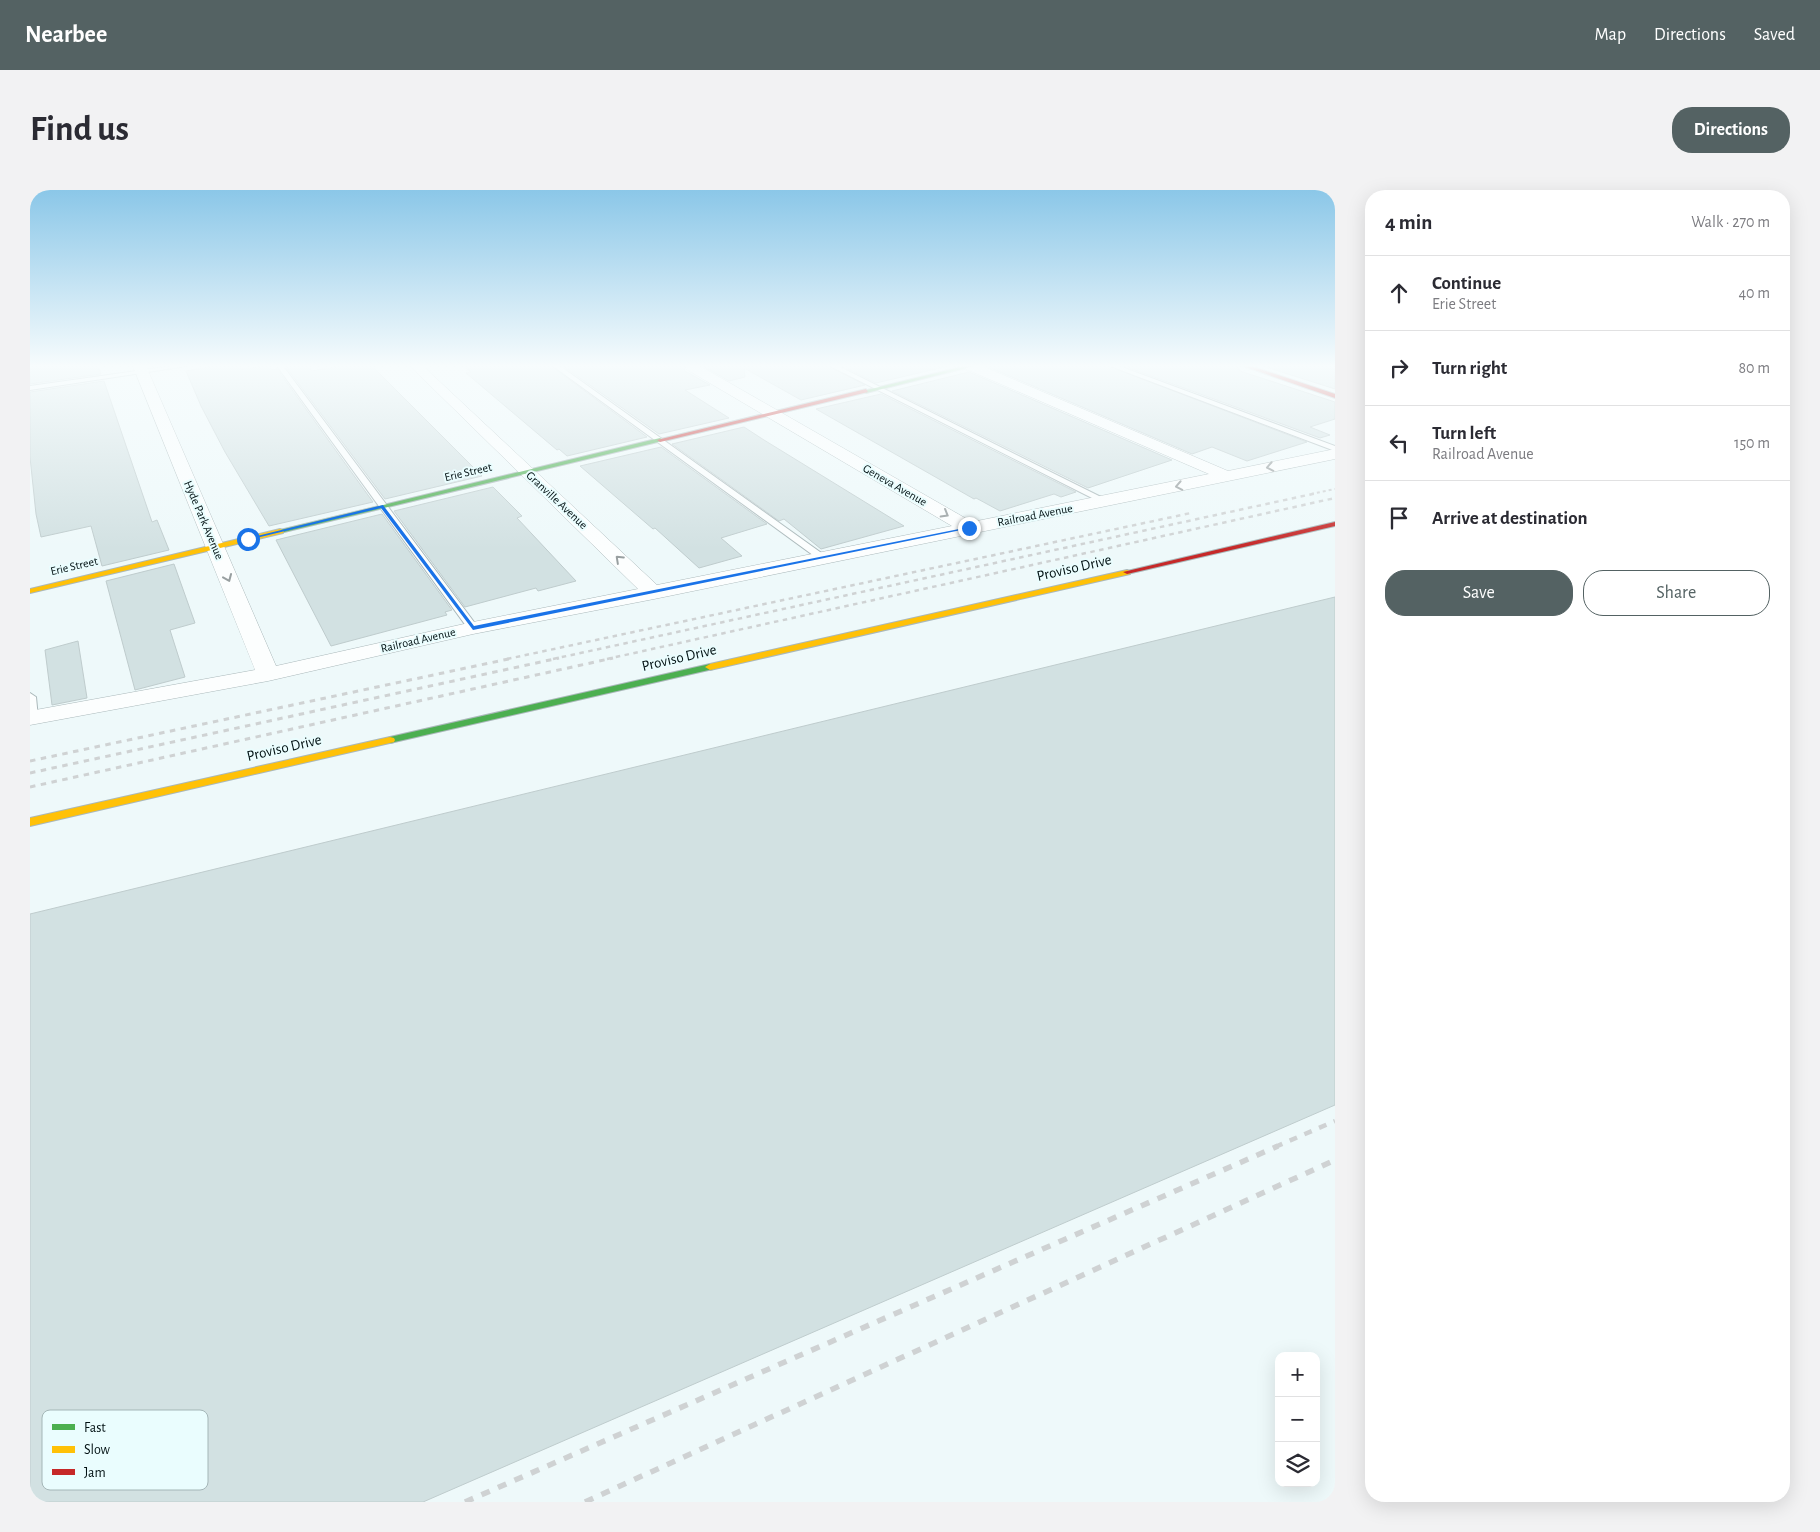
<!DOCTYPE html>
<meta charset="utf-8">
<style>
body{margin:0;font-family:"Alegreya Sans",sans-serif;background:#f2f2f3;color:#2b2b33}
.controls{position:absolute;right:15px;bottom:15px;display:grid;overflow:hidden;border-radius:10px;box-shadow:0 5px 20px #0002}
.controls button{width:45px;height:45px;display:grid;place-items:center;padding:0;border:0;border-bottom:1px solid #e1e1e2;background:#fff;color:#2b2b33;font:25px sans-serif}
.stop{position:absolute;width:15px;height:15px;margin:-11px;border:4px solid #1a73e8;border-radius:50%;background:#fff}
.stop.end{background:#1a73e8;border-color:#fff;box-shadow:0 1px 5px #0008}
.list{margin:0;padding:0;list-style:none}
h2{display:flex;justify-content:space-between;align-items:center;height:65px;margin:0;padding:0 20px;font-size:21px}
h2 small{font-size:16px;font-weight:400;color:#7c7c81}
.list li{display:grid;grid-template-columns:32px 1fr auto;gap:15px;align-items:center;box-sizing:border-box;height:75px;padding:0 20px;border-top:1px solid #e1e1e2}
.list b{display:block;font-size:19px;white-space:nowrap}
.list p{margin:0;font-size:16px;white-space:nowrap;color:#7c7c81}
.list em{font-size:16px;font-style:normal;color:#7c7c81}
.actions{display:flex;gap:10px;padding:15px 20px}
.actions a{flex:1;padding:11px 0;border:1px solid #546263;border-radius:20px;text-align:center;font-size:18px;color:#546263}
.actions .main{background:#546263;color:#fff}
.icon{flex:none;width:28px;height:28px;fill:none;stroke:currentColor;stroke-width:2;stroke-linecap:round;stroke-linejoin:round}
.map{position:relative;flex:none;width:1305px;height:1312px;overflow:hidden;border-radius:20px}
header{display:flex;align-items:center;gap:30px;box-sizing:border-box;height:70px;padding:0 25px;background:#546263;color:#fff}
header strong{font-size:24px}
nav{display:flex;gap:28px;margin-inline-start:auto;font-size:18px}
.intro{display:flex;align-items:center;justify-content:space-between;box-sizing:border-box;height:120px;padding:0 30px}
h1{margin:0;font-size:35px}
.button{padding:12px 22px;border-radius:20px;background:#546263;color:#fff;font-size:18px;font-weight:700}
main{display:flex;gap:30px;padding:0 30px}
aside{flex:1;background:#fff;border-radius:20px;box-shadow:0 5px 20px #0002}
.map>svg:first-child{display:block}
.building{fill:#d2e1e2;stroke:#bfcccd}
.lines{fill:none;stroke-linecap:round;stroke-linejoin:round}
.lane-casing{stroke:#aab8ba;stroke-width:2}
.street-casing{stroke:#aab8ba;stroke-width:1}
.fast-casing{stroke:#aab8ba;stroke-width:2}
.slow-casing{stroke:#aab8ba;stroke-width:2}
.jam-casing{stroke:#aab8ba;stroke-width:2}
.lane{fill:#fcfefe;fill-rule:evenodd}
.street{fill:#fcfefe;fill-rule:evenodd}
.fast{fill:#4caf50;fill-rule:evenodd}
.slow{fill:#ffc107;fill-rule:evenodd}
.jam{fill:#c62828;fill-rule:evenodd}
.rail-far4{stroke:#cfd2d3;stroke-width:2;stroke-dasharray:3 3;stroke-linecap:butt}
.rail-far3{stroke:#cfd2d3;stroke-width:2.5;stroke-dasharray:4.5 4.5;stroke-linecap:butt}
.rail-far2{stroke:#cfd2d3;stroke-width:3;stroke-dasharray:5.5 5.5;stroke-linecap:butt}
.rail-far1{stroke:#cfd2d3;stroke-width:4.5;stroke-dasharray:8 8;stroke-linecap:butt}
.rail{stroke:#cfd2d3;stroke-width:5.5;stroke-dasharray:9 9;stroke-linecap:butt}
.oneway{stroke:#989fa0}
.route{fill:#1a73e8}
.labels{text-anchor:middle;dominant-baseline:central;stroke-width:4;stroke-linejoin:round;paint-order:stroke}
.far-street-label{font-size:12px;fill:#011012;stroke:#eafdfe}
.street-label{font-size:15px;fill:#011012;stroke:#eafdfe}
.key{fill:#eafdfe;stroke:#a4b6b7;stroke-width:1}
.key-label{font-size:14px;fill:#011012}
</style>
<header>
<strong>Nearbee</strong>
<nav><a>Map</a><a>Directions</a><a>Saved</a></nav>
</header>
<div class="intro"><h1>Find us</h1><a class="button">Directions</a></div>
<main>
<div class="map">
<svg width="1305" height="1312" viewBox="0 0 1305 1312">
<rect width="100%" height="100%" fill="#eef9fa"/>
<!-- building -->
<path class="building" d="M0 176H68L71 184 0 194Z
M185 176H209L212 179 239 176 242 180 247 179 343 312 239 336 195 262 171 216 156 181Z
M265 176H278L282 181 310 176H342L452 286 355 309 256 177Z
M434 176H521L617 247 537 266 529 259 527 260 436 183 441 182Z
M533 176H653L655 181 680 195 655 200 699 228 629 244Z
M673 176H798L835 195 771 210 714 178 715 187 699 191Z
M812 176H918L846 193Z
M956 176H1078L1277 252 1217 271 1182 257 1162 264Z
M1094 176H1207L1210 181 1305 212V229L1280 237 1300 245 1290 248Z
M1233 176H1305V199Z
M939 182 1142 270 1058 298 862 201Z
M74 191 122 332 127 330 139 360 72 376 61 336 11 347 6 324 0 267V202Z
M851 204 1046 302 1031 307 1024 304 970 321 946 308 944 309 786 219Z
M714 237 734 250 874 336 791 359 754 329 749 331 642 254Z
M631 257 737 334 691 348 712 366 669 378 625 338 623 339 550 276Z
M463 297 492 326 487 328 546 391 508 401 506 398 435 417 364 321Z
M352 324 422 420 415 422 417 425 301 456 246 350Z
M144 374 165 433 140 440 155 487 105 500 76 391Z
M1305 407V915L393 1312H0V724Z
M48 451 57 508 22 515 15 460Z"/>
<g class="lines">
<defs>
<path id="lane" d="M142 176H157L0 200V196Z
M247 176H253L447 436 448 438 447 440H439Z
M523 176H530L797 367V371H791Z
M800 176H808L1079 311 1072 313Z
M1080 176H1089L1305 256V261Z
M0 503 6 507 8 528 2 532 0 531Z"/>
<path id="street" d="M103 176H116L246 476 443 432 608 399 380 176H393L627 395 922 336 656 179 655 176H670L942 332 1179 284 936 179 935 176H952L1198 281 1305 259V269L624 409 443 444 238 491 0 535V521L225 480Z"/>
<path id="fast" d="M935 176H944L836 203 833 201Z
M630 248 632 249V251L250 343 246 341Z
M680 474 683 475V479L360 553 355 550 360 547Z"/>
<path id="slow" d="M250 339 254 341 253 343 0 403V399Z
M1097 380 1101 382 1100 384 680 480 675 477 680 474Z
M360 547 364 548 365 550 364 552 0 636V628Z"/>
<path id="jam" d="M1213 176H1221L1305 204V208Z
M836 199 838 202 630 252 627 250Z
M1305 332V336L1097 384 1093 382Z"/>
</defs>
<!-- lane casing -->
<use href="#lane" class="lane-casing"/>
<!-- street casing -->
<use href="#street" class="street-casing"/>
<!-- fast casing -->
<use href="#fast" class="fast-casing"/>
<!-- slow casing -->
<use href="#slow" class="slow-casing"/>
<!-- jam casing -->
<use href="#jam" class="jam-casing"/>
<!-- lane -->
<use href="#lane" class="lane"/>
<!-- street -->
<use href="#street" class="street"/>
<!-- fast -->
<use href="#fast" class="fast"/>
<!-- slow -->
<use href="#slow" class="slow"/>
<!-- jam -->
<use href="#jam" class="jam"/>
<!-- rail-far4 -->
<path class="rail-far4" d="M1281 304 1305 299"/>
<!-- rail-far3 -->
<path class="rail-far3" d="M477 469 1161 323
M523 469 1287 303
M577 469 1305 308"/>
<!-- rail-far2 -->
<path class="rail-far2" d="M0 571 483 468
M0 583 529 468
M0 597 583 468"/>
<!-- rail-far1 -->
<path class="rail-far1" d="M1245 957 1305 931"/>
<!-- rail -->
<path class="rail" d="M435 1312 1248 956
M555 1312 1305 970"/>
</g>
<!-- one-way arrows -->
<defs><path id="oneway-chevron" d="M-2-3.5L2.5 0L-2 3.5" fill="none" stroke-width="1.6" stroke-linecap="round" stroke-linejoin="round" transform="scale(1.25)"/></defs>
<g class="oneway">
<use href="#oneway-chevron" transform="translate(1240 277) rotate(169)"/>
<use href="#oneway-chevron" transform="translate(1149 296) rotate(169)"/>
<use href="#oneway-chevron" transform="translate(915 324) rotate(30)"/>
<use href="#oneway-chevron" transform="translate(589 369) rotate(-137)"/>
<use href="#oneway-chevron" transform="translate(198 388) rotate(67)"/>
</g>
<!-- sky -->
<linearGradient id="sky" x2="0" y2="1"><stop stop-color="#8bc7e8"/><stop offset="0.49" stop-color="#f7fcfd"/><stop offset="1" stop-color="#f7fcfd" stop-opacity="0"/></linearGradient>
<rect width="1305" height="359" fill="url(#sky)"/>
<!-- route -->
<path class="route" d="M353 315 444 436 939 337 941 338 443 440 351 318 218 350 215 349Z"/>
<g class="labels">
<!-- far-street labels -->
<g class="far-street-label">
<text transform="translate(438 282) rotate(-13)">Erie Street</text>
<text transform="translate(865 295) rotate(30)">Geneva Avenue</text>
<text transform="translate(527 310) rotate(43)">Granville Avenue</text>
<text transform="translate(1005 325) rotate(-11)">Railroad Avenue</text>
<text transform="translate(174 330) rotate(67)">Hyde Park Avenue</text>
<text transform="translate(44 376) rotate(-13)">Erie Street</text>
<text transform="translate(388 450) rotate(-13)">Railroad Avenue</text>
</g>
<!-- street labels -->
<g class="street-label">
<text transform="translate(1044 378) rotate(-13)">Proviso Drive</text>
<text transform="translate(649 468) rotate(-13)">Proviso Drive</text>
<text transform="translate(254 558) rotate(-13)">Proviso Drive</text>
</g>
</g>
<!-- legend -->
<rect x="12" y="1220" width="166" height="80" rx="8" class="key"/>
<rect x="22" y="1234" width="23" height="6" fill="#4caf50"/>
<rect x="22" y="1256" width="23" height="7" fill="#ffc107"/>
<rect x="22" y="1279" width="23" height="6" fill="#c62828"/>
<g class="key-label">
<text x="54" y="1242">Fast</text>
<text x="54" y="1264">Slow</text>
<text x="54" y="1287">Jam</text>
</g>
</svg>
<div class="controls">
<button>+</button>
<button>−</button>
<button><svg class="icon" aria-label="layers" viewBox="0 0 24 24"><path d="M12 4l9 5-9 5-9-5zM3 14l9 5 9-5"/></svg></button>
</div>
<div class="stop" style="left:218px;top:349px"></div>
<div class="stop end" style="left:939px;top:338px"></div>
</div>
<aside>
<h2>4 min<small>Walk · 270 m</small></h2>
<ul class="list">
<li><svg class="icon" aria-label="ahead" viewBox="0 0 24 24"><path d="M12 20V5M6 11l6-6 6 6"/></svg><div><b>Continue</b><p>Erie Street</p></div><em>40 m</em></li>
<li><svg class="icon" aria-label="right" viewBox="0 0 24 24"><path d="M7 20v-9h11M14 6l5 5-5 5"/></svg><div><b>Turn right</b></div><em>80 m</em></li>
<li><svg class="icon" aria-label="left" viewBox="0 0 24 24"><path d="M17 20v-9H6M10 6l-5 5 5 5"/></svg><div><b>Turn left</b><p>Railroad Avenue</p></div><em>150 m</em></li>
<li><svg class="icon" aria-label="arrive" viewBox="0 0 24 24"><path d="M6 21V4h12l-3 4 3 4H6"/></svg><div><b>Arrive at destination</b></div></li>
</ul>
<div class="actions"><a class="main">Save</a><a>Share</a></div>
</aside>
</main>
